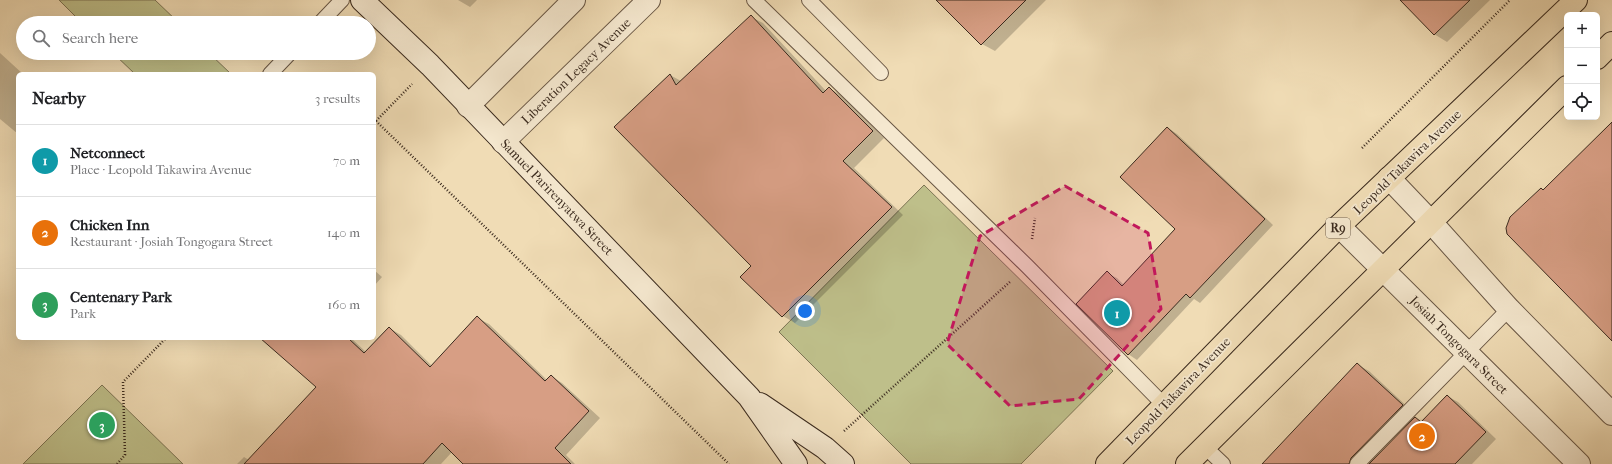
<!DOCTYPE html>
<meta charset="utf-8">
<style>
body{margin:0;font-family:"IM FELL French Canon",serif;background:#f6f6f6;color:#202124}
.controls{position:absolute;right:12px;top:12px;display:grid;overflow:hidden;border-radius:6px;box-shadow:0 4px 16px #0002}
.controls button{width:36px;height:36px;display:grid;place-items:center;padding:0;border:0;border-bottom:1px solid #e0e0e0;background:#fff;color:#202124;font:20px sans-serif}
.you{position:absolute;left:805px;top:311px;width:14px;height:14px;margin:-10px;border:3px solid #fff;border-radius:50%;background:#1a73e8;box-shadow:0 0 0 6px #1a73e833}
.badge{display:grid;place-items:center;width:26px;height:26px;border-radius:50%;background:#8f2418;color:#fff;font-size:13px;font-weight:700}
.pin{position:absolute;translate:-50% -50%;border:2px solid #fff;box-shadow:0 1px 4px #0006}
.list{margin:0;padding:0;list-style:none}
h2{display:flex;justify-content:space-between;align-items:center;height:52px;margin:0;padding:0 16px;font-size:17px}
h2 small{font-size:13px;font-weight:400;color:#757577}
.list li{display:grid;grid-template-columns:26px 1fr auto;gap:12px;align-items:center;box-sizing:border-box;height:72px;padding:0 16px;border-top:1px solid #e0e0e0}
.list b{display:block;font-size:15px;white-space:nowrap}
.list p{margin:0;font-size:13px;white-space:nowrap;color:#757577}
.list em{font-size:13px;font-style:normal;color:#757577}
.icon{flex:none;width:22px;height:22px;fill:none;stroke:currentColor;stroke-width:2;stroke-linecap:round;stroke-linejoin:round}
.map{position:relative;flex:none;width:1612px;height:464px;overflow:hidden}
.search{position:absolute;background:#fff;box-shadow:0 4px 16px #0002;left:16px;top:16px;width:360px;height:44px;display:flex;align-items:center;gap:10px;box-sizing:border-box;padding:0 14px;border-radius:22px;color:#757577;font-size:15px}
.panel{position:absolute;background:#fff;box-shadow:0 4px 16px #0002;left:16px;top:72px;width:360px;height:268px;border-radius:6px}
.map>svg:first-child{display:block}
.green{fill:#bebf8a;stroke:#7c7454}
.shadow{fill:#0003}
.building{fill:#d79e84;stroke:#3a2a1e}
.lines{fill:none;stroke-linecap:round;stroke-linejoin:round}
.lane-casing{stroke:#685644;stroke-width:16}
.street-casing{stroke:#685644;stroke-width:24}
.secondary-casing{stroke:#3a2a1e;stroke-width:24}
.highway-casing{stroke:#3a2a1e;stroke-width:24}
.path{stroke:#3a2a1e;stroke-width:2.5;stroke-dasharray:1 2;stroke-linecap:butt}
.lane{stroke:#f5e8cf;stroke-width:14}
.street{stroke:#f5e8cf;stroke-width:22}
.secondary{stroke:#f5e8cf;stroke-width:22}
.highway{stroke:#f0dcb5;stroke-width:22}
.marked{fill:#c2185b;fill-opacity:0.2;stroke:#c2185b;stroke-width:3;stroke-dasharray:8 5;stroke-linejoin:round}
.labels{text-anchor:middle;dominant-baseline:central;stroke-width:3.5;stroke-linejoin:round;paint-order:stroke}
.shield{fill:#f5e8cf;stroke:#726353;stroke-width:1}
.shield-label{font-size:12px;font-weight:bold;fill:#3a2a1e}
.street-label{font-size:13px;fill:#3a2a1e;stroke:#f5e8cf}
</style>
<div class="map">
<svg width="1612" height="464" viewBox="0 0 1612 464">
<rect width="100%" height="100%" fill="#f0dcb5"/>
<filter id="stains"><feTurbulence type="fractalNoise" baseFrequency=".005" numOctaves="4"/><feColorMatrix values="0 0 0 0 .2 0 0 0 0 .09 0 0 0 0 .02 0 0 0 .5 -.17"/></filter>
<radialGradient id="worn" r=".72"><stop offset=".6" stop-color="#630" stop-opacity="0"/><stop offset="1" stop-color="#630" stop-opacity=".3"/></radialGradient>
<!-- green -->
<path class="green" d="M59 0H155L179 23H82Z
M113 53H209L231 74H135Z
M924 185 1113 371 1021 464H911L779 332Z
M102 385 183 464H23Z"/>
<!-- shadow -->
<path class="shadow" d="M458 0H477L470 7Z
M938 0H1046L995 51 982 44Z
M1401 0H1490L1447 42 1434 34Z
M751 17 763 23 826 91 829 88 841 95 884 138 854 168 903 215 795 323 783 316 753 266 670 75 681 81Z
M0 53 23 74H18V134L0 119Z
M1168 128 1177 134 1273 225 1200 303 1194 299 1137 360 1128 354 1107 273 1117 278 1124 285 1177 229Z
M374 270 382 277 374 286Z
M477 318 489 324 547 380 551 376 562 383 600 418 566 455 575 464H464L452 452 441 464H237L244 457 249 460 317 387 262 338H351L366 352 389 328 401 335 432 366Z
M1358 365 1369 371 1413 412 1362 464H1278Z
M1447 396 1458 402 1496 439 1472 464H1370L1416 418 1422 422Z"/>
<!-- building -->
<path class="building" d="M936 0H1026L981 45Z
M1400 0H1470L1434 35Z
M751 15 823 93 829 87 873 131 843 161 892 207 782 317 740 277 751 266 614 127 670 74 676 85Z
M1612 122V341L1507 234 1506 228 1510 217 1541 188 1543 190Z
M1167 127 1265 219 1190 298 1186 294 1128 355 1076 304 1107 271 1122 286 1175 229 1120 177Z
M477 316 545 381 551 375 589 411 555 448 571 464H463L442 443 423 464H244L316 387 260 338H348L364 353 389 327 430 367Z
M1357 363 1403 405 1351 458 1349 464H1262Z
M1447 395 1486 432 1455 464H1369L1415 417 1421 422Z"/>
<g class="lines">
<defs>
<path id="lane" d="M754 0 1027 266 1164 405
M809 0 881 73
M320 23 342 0
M270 74 290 53
M1205 447 1223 464
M1357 464 1509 309"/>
<path id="street" d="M468 106 574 0
M503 142 649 0
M1389 178 1430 221 1509 309 1612 414
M1339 226 1579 464"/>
<path id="secondary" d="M362 0 430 65 749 397 796 464
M760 404 825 448 843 464"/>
<path id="highway" d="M1597 58 1612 43
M1107 464 1339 226 1576 0
M1187 464 1567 87"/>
</defs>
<!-- lane casing -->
<use href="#lane" class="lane-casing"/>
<!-- street casing -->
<use href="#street" class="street-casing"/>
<!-- secondary casing -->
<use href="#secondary" class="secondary-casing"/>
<!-- highway casing -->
<use href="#highway" class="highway-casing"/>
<!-- path -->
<path class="path" d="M376 121 729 464
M374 123 412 84
M1362 148 1510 0
M1032 239 1035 218
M844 431 1011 281
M117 464 125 455 123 382 166 338"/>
<!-- lane -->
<use href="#lane" class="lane"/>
<!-- street -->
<use href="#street" class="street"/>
<!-- secondary -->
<use href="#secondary" class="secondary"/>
<!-- highway -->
<use href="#highway" class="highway"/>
</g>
<!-- marked area -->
<path class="marked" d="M1065 186 1148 233 1161 309 1079 399 1010 406 947 344 980 236Z"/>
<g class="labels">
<!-- shield labels -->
<rect class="shield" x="1326" y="218" width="24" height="20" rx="3"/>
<g class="shield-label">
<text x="1338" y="228">R9</text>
</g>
<!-- street labels -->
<g class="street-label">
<text transform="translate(576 71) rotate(-44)">Liberation Legacy Avenue</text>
<text transform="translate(1407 162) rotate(-44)">Leopold Takawira Avenue</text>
<text transform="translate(557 197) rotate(46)">Samuel Parirenyatwa Street</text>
<text transform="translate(1459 345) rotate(45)">Josiah Tongogara Street</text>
<text transform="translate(1178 391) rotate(-46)">Leopold Takawira Avenue</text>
</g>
</g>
<rect width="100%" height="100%" filter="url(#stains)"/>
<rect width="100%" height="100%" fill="url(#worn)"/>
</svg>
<div class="controls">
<button>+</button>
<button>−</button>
<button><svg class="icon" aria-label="locate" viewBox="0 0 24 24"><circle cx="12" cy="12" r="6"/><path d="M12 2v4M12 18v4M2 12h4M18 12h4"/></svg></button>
</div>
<div class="you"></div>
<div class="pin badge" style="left:1117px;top:313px;background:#0f9aa8">1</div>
<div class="pin badge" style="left:1422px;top:436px;background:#e8710a">2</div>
<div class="pin badge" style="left:102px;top:425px;background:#2e9e5b">3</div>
<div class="search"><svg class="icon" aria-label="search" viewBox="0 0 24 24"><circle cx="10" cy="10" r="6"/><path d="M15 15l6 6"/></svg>Search here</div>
<section class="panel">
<h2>Nearby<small>3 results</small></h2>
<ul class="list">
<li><span class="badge" style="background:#0f9aa8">1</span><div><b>Netconnect</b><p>Place · Leopold Takawira Avenue</p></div><em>70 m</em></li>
<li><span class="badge" style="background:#e8710a">2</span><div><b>Chicken Inn</b><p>Restaurant · Josiah Tongogara Street</p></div><em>140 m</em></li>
<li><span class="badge" style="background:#2e9e5b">3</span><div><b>Centenary Park</b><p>Park</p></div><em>160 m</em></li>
</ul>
</section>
</div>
